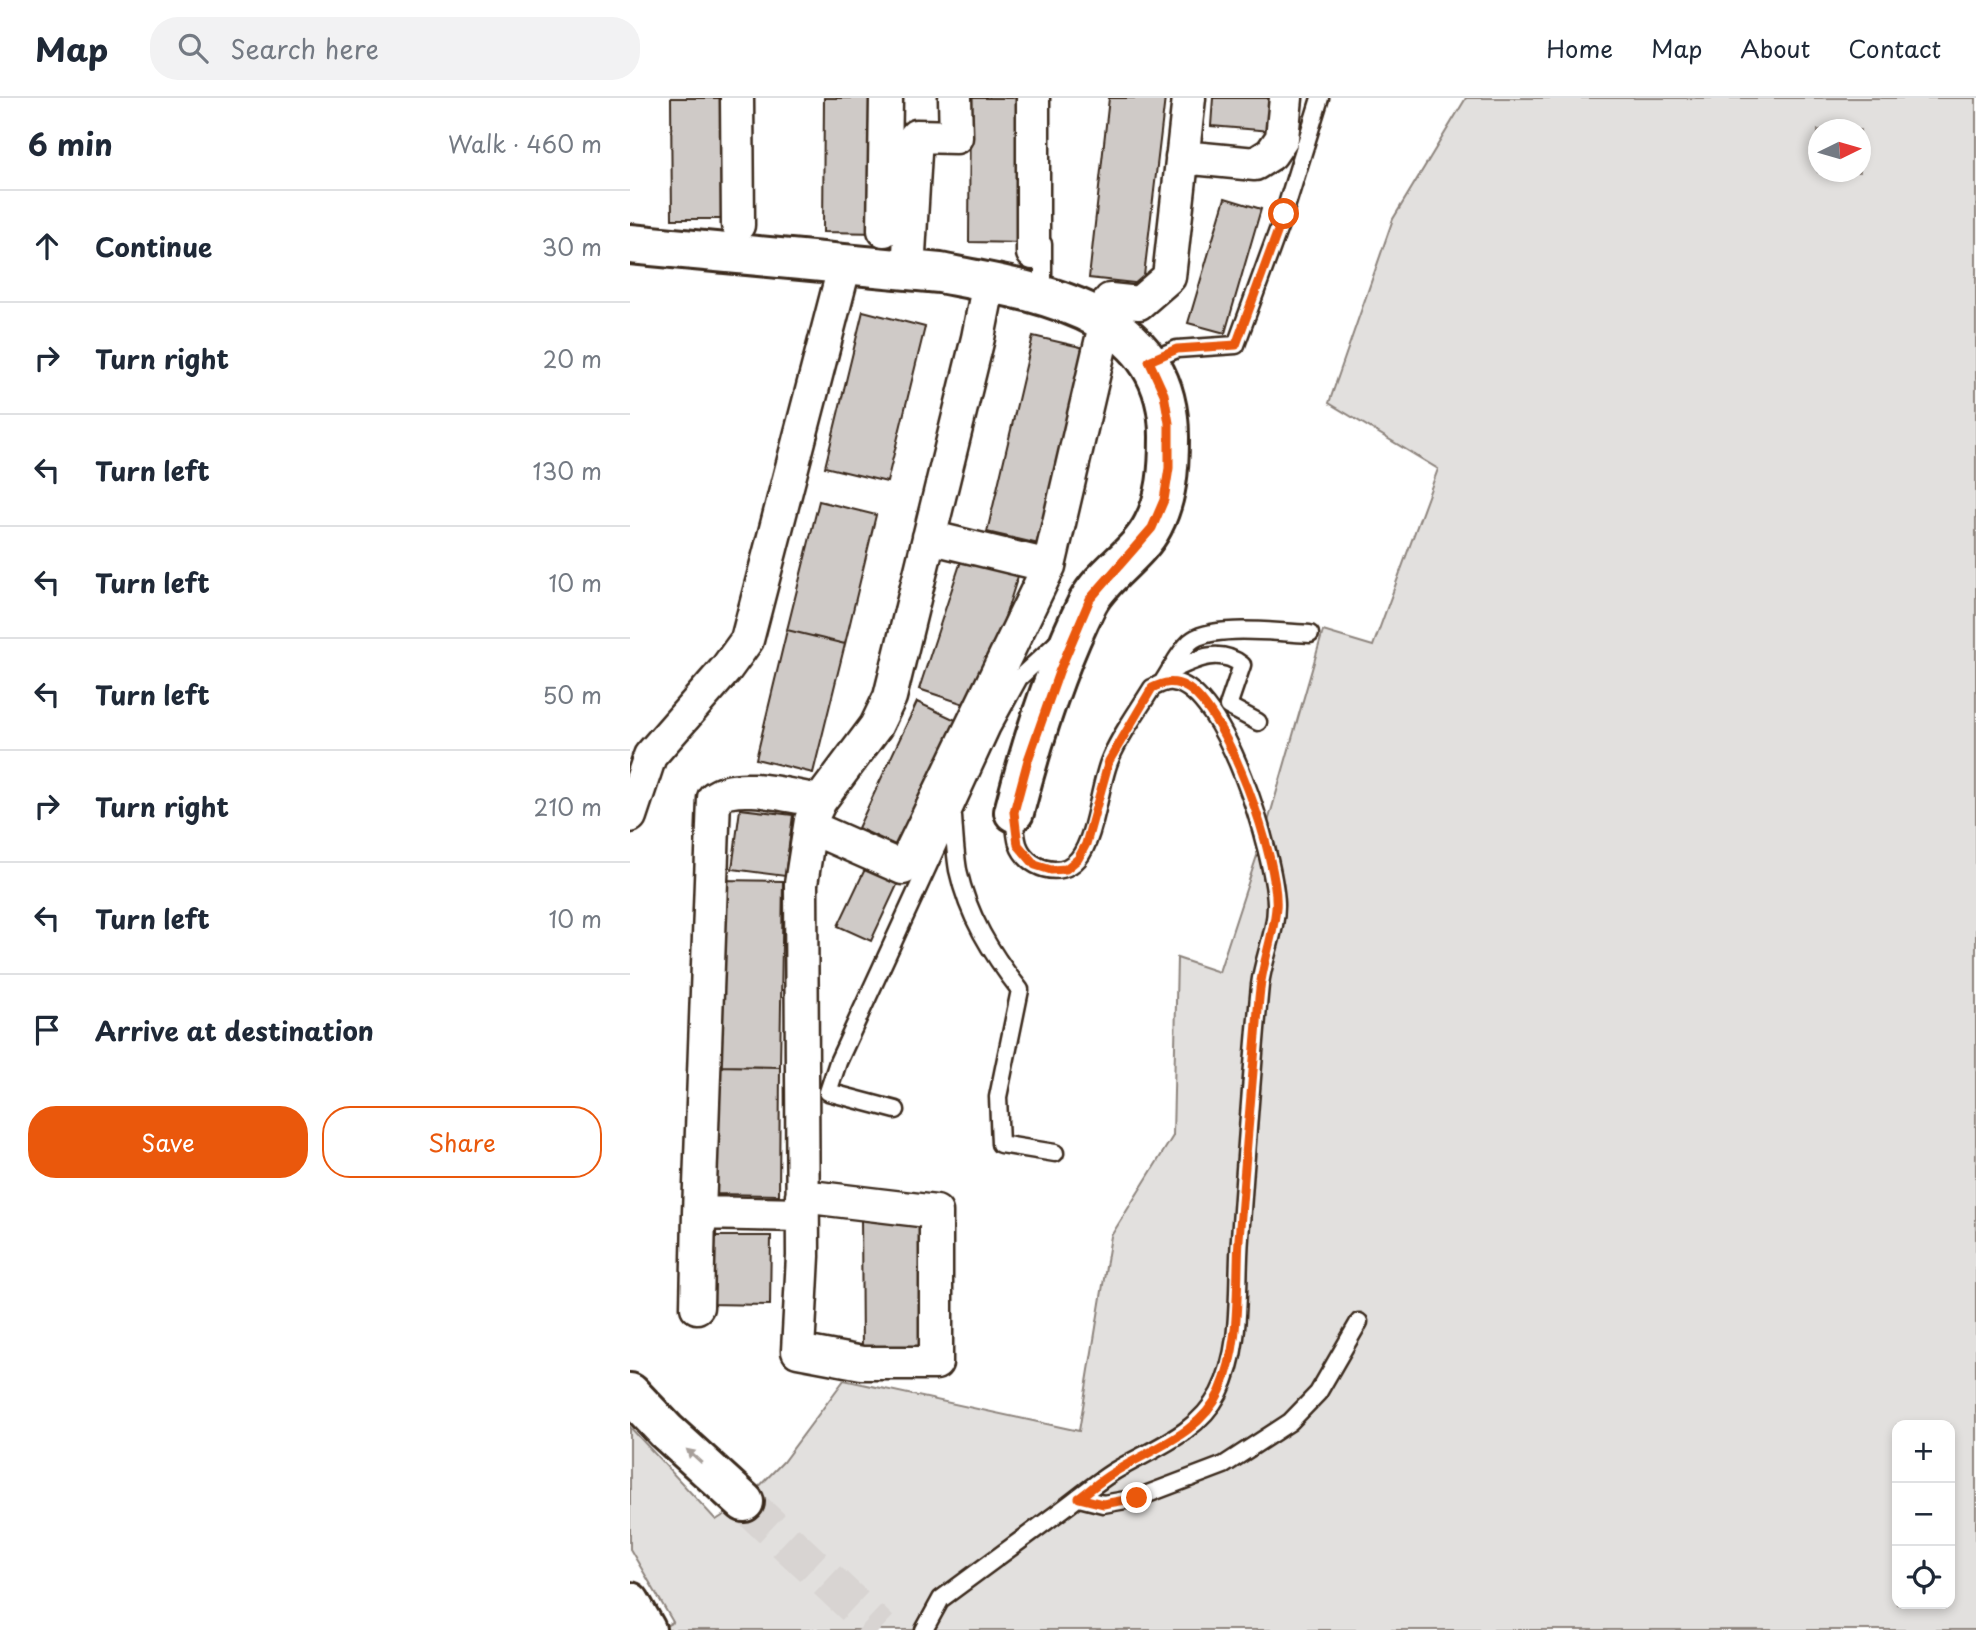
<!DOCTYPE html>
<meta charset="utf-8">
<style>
body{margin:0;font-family:"Playpen Sans",sans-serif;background:#f2f2f3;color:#1f2937}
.controls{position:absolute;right:21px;bottom:21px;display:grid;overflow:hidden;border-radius:14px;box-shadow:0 4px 10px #0003}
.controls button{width:63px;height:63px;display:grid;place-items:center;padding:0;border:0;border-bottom:2px solid #e0e1e3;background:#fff;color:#1f2937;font:35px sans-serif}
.compass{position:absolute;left:1178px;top:21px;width:63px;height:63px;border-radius:50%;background:#fff;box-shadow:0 4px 10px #0003;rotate:85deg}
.stop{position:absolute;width:21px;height:21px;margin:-16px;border:5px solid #ea580c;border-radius:50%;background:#fff}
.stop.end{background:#ea580c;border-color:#fff;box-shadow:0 2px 7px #0008}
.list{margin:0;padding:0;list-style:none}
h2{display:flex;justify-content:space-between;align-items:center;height:91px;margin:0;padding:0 28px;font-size:30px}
h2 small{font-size:23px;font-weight:400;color:#747a83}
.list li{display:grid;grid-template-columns:46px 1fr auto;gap:21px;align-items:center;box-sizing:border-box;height:112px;padding:0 28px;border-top:2px solid #e0e1e3}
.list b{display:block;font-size:26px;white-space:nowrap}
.list em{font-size:23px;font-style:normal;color:#747a83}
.actions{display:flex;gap:14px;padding:21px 28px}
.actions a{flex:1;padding:16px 0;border:2px solid #ea580c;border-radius:28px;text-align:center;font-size:24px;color:#ea580c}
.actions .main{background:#ea580c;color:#fff}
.icon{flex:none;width:38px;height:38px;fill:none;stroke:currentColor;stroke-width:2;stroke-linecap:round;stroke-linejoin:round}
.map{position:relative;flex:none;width:1346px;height:1532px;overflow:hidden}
header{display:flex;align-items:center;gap:42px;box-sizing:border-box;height:98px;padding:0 35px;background:#fff;border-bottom:2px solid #e0e1e3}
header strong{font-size:33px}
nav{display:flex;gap:38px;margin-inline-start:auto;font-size:24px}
.search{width:490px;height:63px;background:#f2f2f3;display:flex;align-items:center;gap:18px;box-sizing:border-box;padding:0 24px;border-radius:28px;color:#747a83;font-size:26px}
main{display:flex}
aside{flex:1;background:#fff}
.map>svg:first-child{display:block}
.green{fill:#e2e0de;stroke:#8e857e;stroke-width:2;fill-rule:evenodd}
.building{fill:#cfcac7;stroke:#3b2a1e;stroke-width:2}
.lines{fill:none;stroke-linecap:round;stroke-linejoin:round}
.highway-tunnel{stroke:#d8d4d2;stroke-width:38;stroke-dasharray:38 19;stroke-linecap:butt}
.lane-casing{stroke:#3b2a1e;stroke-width:21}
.street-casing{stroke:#3b2a1e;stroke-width:37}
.secondary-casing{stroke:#3b2a1e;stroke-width:44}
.highway-casing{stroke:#3b2a1e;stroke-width:44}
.lane{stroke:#fff;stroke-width:16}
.street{stroke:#fff;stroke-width:32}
.secondary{stroke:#fff;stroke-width:38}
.highway{stroke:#fff;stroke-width:38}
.oneway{fill:#a79f9a}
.route{stroke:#ea580c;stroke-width:9}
</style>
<header>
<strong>Map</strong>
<div class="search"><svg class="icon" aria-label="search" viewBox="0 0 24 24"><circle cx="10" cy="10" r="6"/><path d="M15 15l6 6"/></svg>Search here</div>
<nav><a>Home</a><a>Map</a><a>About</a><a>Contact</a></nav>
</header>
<main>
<aside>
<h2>6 min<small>Walk · 460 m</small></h2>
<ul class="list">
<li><svg class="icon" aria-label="ahead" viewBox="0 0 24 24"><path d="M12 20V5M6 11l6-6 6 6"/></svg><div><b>Continue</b></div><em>30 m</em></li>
<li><svg class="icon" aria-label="right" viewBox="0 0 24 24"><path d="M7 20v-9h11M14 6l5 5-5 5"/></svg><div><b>Turn right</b></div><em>20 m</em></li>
<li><svg class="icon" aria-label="left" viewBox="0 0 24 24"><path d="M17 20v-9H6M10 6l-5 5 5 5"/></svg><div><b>Turn left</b></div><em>130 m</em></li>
<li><svg class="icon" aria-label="left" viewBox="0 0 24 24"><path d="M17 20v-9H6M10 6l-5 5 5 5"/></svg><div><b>Turn left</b></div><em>10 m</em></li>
<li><svg class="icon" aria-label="left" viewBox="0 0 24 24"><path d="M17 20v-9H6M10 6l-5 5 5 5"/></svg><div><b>Turn left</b></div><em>50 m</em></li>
<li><svg class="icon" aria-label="right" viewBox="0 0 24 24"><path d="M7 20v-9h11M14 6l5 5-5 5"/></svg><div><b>Turn right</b></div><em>210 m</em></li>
<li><svg class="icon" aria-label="left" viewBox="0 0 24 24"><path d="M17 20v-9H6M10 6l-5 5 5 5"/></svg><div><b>Turn left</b></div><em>10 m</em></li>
<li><svg class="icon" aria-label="arrive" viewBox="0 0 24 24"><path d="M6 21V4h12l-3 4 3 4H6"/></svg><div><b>Arrive at destination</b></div></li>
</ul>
<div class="actions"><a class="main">Save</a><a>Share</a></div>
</aside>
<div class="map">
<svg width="1346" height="1532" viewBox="0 0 1346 1532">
<rect width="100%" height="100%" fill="#fff"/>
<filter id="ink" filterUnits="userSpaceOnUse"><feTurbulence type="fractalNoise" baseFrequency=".0143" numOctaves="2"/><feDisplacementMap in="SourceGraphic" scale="14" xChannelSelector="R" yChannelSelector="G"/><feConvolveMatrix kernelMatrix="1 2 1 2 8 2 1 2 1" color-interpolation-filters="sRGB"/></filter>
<g filter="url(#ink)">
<!-- green -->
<path class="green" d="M836 0H1346V1532H28L43 1524 0 1451V1329L86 1422 114 1404 153 1364 214 1282 449 1333 481 1138 543 1038 547 860 589 874 638 724 693 533 743 548 808 371 699 305 763 121ZM1188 32H1230V74H1188ZM1267 1327H1320V1506H1267Z"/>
<!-- building -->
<path class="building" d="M41 0H98V121H42Z
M194 0H250L249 135 193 134Z
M340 0H398V145L339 144Z
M479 0H535L513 186 459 180Z
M583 0H644L641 33 581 28Z
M595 100 631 111 595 235 558 225Z
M233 213 295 229 257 384 195 369Z
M403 238 459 251 413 447 357 434Z
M189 403 246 417 215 546 157 532Z
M332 460 388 478 346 610 289 591Z
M157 532 215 546 183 675 126 661Z
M287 604 332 625 274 751 228 730Z
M110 711 163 717 155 778 102 771Z
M236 769 268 785 241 843 208 828Z
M88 782 153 783 150 969 86 968Z
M86 968 150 969 149 1097 84 1096Z
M231 1117H292V1254H232Z
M78 1138H141L140 1207 77 1206Z"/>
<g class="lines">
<!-- highway-tunnel -->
<path class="highway-tunnel" d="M114 1404 250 1532"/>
<defs>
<path id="lane" d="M413 197V146
M519 263 547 251 606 247 654 116 690 0
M542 572C566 561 589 549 612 567L598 608 628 624
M532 585C541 572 549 554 560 544 580 525 653 535 680 536
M323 718C324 735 325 754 328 772 338 818 361 855 390 892L368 999 370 1046 425 1055
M266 1012 198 994 208 964 361 631 389 580 429 543
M449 1400 473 1406 507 1400 594 1367 660 1324 688 1295 729 1224
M294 1532 311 1501C350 1472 390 1443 429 1414 447 1401 464 1386 483 1374 521 1351 567 1337 589 1295 613 1248 606 1190 610 1140 616 1056 622 971 630 887 633 860 647 832 646 805 644 758 596 591 543 584 535 583 528 587 522 590 508 613 488 640 479 664 469 690 465 741 448 761 430 782 396 770 388 746 385 736 385 724 384 714"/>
<path id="street" d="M107 0 108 127
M552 59 625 66 641 56 652 40 656 0
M254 132 256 0
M403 155V0
M278 172 286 38 326 39 325 0
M469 220 480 202 509 205 539 179 559 0
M299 439 419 468
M0 718 20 658 96 571 117 542 215 166
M180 729 273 770 419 468 476 223
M172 1098 306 1114V1265H232L168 1253 173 1158 171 786 181 722 190 703 246 628 260 599 348 240 359 184
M69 1115 172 1117
M67 1209 69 1115 84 700C108 682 162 699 190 703"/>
<path id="secondary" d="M0 146 310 175C409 194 540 212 539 340 539 371 537 400 523 427 508 457 474 475 458 504 425 570 402 643 384 714"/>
<path id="highway" d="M0 1295 36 1333 114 1404
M0 1504 16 1532"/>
</defs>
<!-- lane casing -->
<use href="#lane" class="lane-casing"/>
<!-- street casing -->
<use href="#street" class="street-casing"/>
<!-- secondary casing -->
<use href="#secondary" class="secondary-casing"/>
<!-- highway casing -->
<use href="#highway" class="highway-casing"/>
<!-- lane -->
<use href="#lane" class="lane"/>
<!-- street -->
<use href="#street" class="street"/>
<!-- secondary -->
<use href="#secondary" class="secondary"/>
<!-- highway -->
<use href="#highway" class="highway"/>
</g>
<!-- one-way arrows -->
<defs><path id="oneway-solid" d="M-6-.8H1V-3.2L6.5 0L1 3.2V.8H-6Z" transform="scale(1.75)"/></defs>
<use class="oneway" href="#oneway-solid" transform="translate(64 1358) rotate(-138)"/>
</g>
<g class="lines" filter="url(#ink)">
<!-- route -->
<path class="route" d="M507 1400 473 1406 449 1400C460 1392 471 1382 483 1375 520 1351 570 1337 590 1293 611 1245 606 1192 609 1141 615 1069 621 997 627 925 628 911 629 896 631 883 635 858 644 834 646 810 650 764 597 611 556 589 544 582 534 584 522 590L479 663 456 746 448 761 436 771 421 772 405 767 388 747 384 714 398 662 429 574 460 501 522 430 534 402 539 370V325L534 296 519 263 547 251 606 247 654 116"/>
</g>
</svg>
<div class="controls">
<button>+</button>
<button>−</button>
<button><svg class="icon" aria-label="locate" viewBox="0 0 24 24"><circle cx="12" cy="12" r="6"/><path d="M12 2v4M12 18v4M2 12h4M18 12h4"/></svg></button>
</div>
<svg class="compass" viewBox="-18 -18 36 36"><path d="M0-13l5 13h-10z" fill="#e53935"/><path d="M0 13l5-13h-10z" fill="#747a83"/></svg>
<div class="stop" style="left:654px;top:116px"></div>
<div class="stop end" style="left:507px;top:1400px"></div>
</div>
</main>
